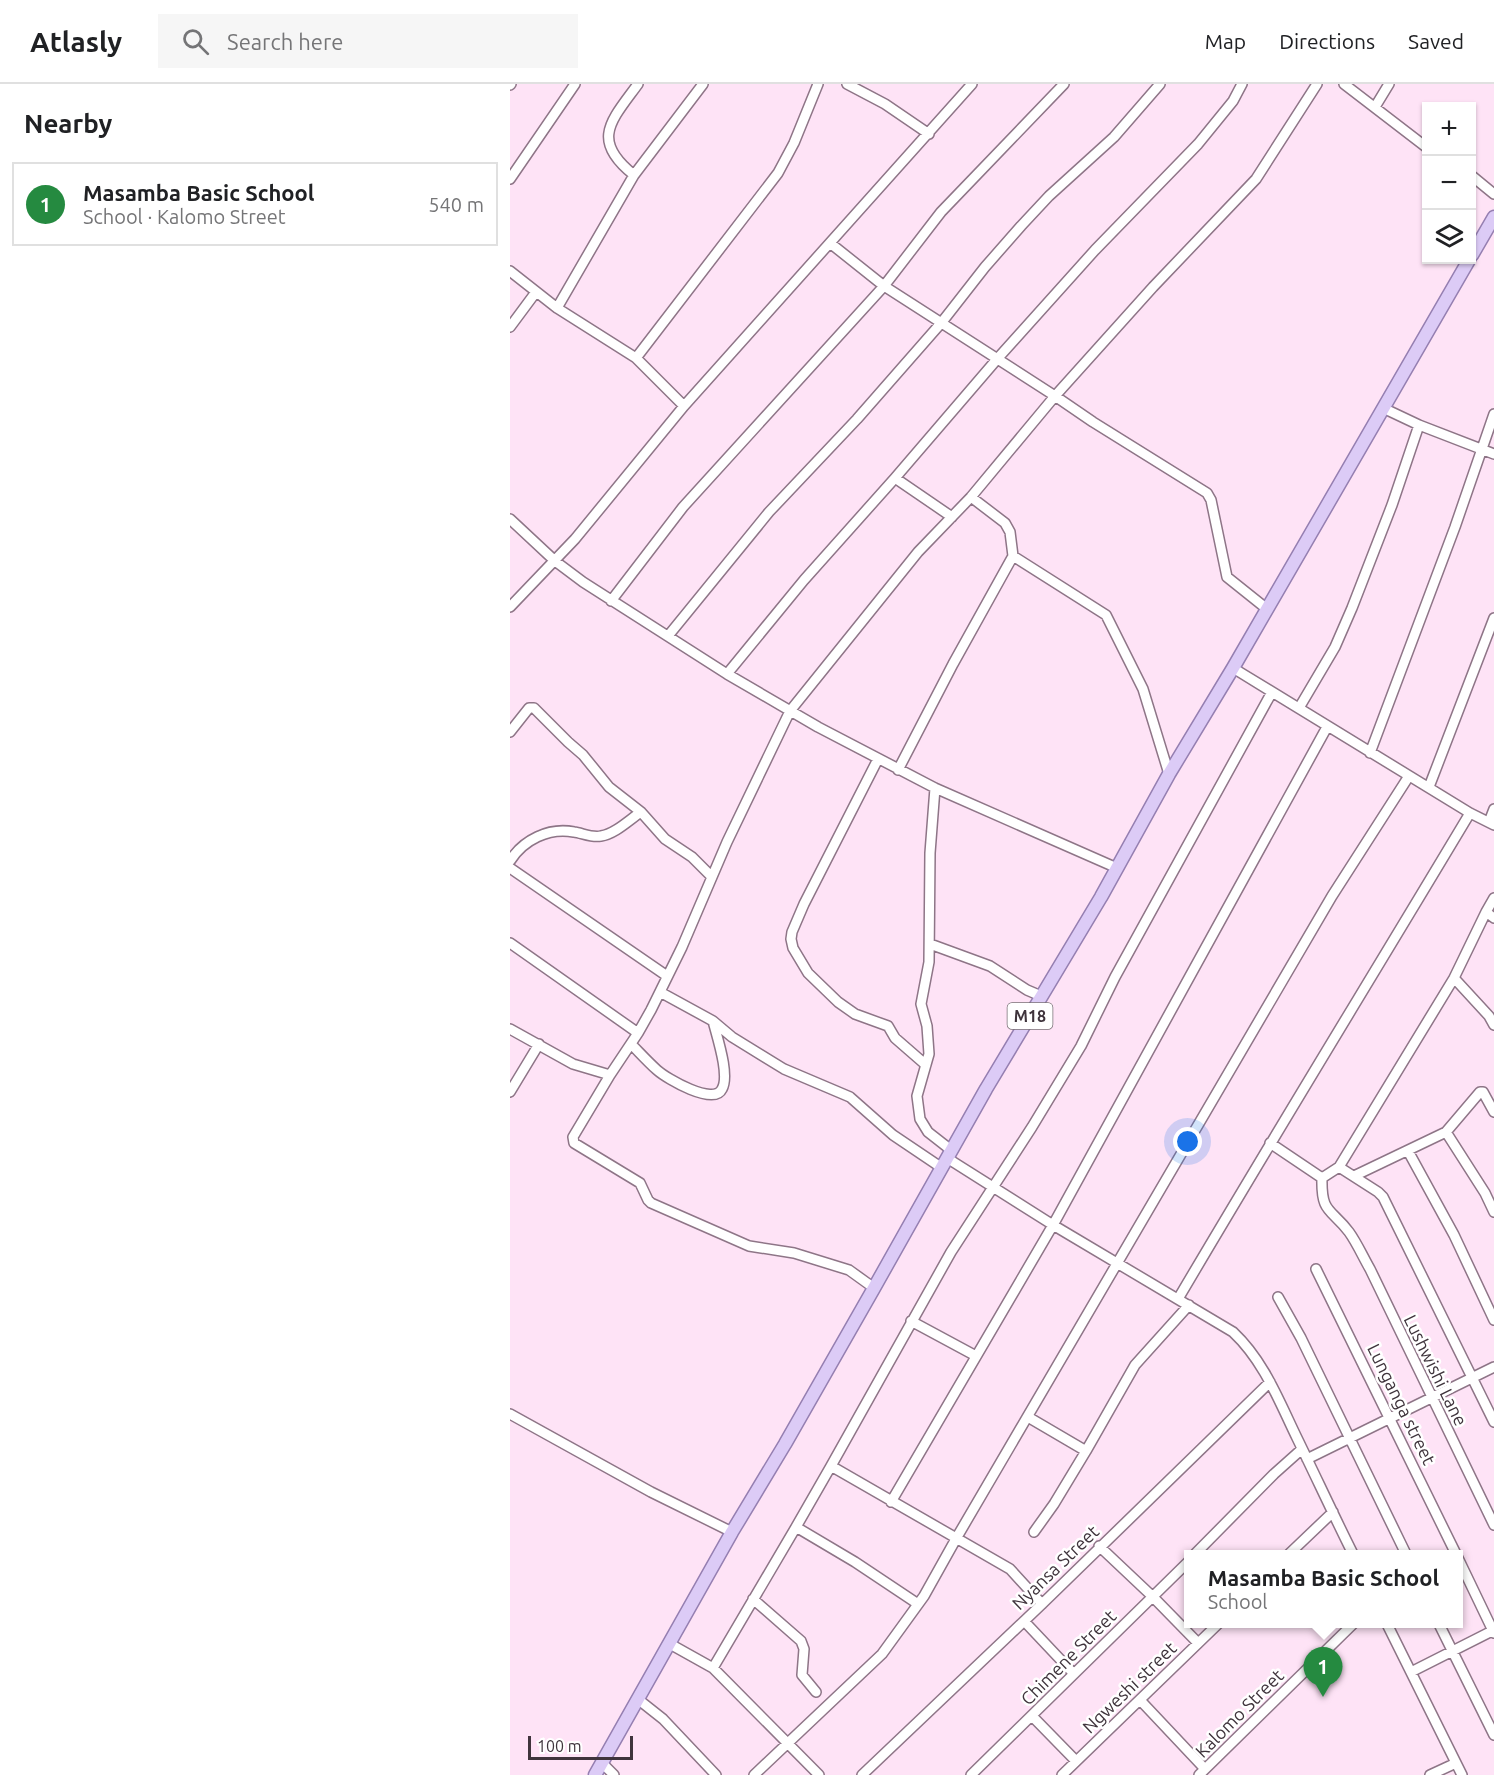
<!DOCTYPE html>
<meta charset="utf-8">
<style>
body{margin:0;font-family:Ubuntu,sans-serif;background:#f6f6f6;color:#202124}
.controls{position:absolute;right:18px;top:18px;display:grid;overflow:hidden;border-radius:0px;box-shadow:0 2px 4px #0004}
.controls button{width:54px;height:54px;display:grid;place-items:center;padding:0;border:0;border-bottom:2px solid #e0e0e0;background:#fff;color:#202124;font:30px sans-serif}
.scale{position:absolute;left:18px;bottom:15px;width:105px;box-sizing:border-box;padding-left:6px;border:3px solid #3f343c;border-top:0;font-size:16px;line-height:21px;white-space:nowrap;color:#3f343c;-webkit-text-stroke:4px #fff;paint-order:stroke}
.you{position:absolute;left:678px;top:1058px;width:21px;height:21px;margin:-15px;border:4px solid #fff;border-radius:50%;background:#1a73e8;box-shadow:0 0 0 9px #1a73e833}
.badge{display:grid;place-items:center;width:39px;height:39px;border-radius:50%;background:#258a40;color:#fff;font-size:20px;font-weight:700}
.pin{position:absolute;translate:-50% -50px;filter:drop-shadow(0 2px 3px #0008)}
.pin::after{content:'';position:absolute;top:32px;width:21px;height:18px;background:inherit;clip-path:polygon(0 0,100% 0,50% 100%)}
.popup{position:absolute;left:674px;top:1466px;width:279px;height:78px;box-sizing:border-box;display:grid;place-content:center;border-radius:0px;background:#fff;filter:drop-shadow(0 2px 4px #0005);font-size:20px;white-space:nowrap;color:#757577}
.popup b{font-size:22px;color:#202124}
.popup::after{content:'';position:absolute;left:50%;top:100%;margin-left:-12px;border:12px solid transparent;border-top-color:#fff}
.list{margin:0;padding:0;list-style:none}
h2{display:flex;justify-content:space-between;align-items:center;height:78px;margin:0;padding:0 24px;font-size:26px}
h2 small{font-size:20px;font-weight:400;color:#757577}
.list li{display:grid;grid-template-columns:39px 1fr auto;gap:18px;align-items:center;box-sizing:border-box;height:84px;margin:0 12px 12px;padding:0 12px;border:2px solid #e0e0e0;border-radius:0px}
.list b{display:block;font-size:22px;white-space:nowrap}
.list p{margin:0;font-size:20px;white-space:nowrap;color:#757577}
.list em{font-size:20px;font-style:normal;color:#757577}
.icon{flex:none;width:33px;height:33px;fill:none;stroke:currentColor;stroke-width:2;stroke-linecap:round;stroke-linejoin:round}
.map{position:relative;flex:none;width:984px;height:1691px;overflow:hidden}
header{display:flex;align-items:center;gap:36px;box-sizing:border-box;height:84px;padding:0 30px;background:#fff;border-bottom:2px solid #e0e0e0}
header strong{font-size:28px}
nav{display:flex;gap:33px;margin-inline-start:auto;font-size:21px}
.search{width:420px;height:54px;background:#f6f6f6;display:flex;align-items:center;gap:15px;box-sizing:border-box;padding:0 21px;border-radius:0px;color:#757577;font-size:22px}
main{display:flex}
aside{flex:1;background:#fff}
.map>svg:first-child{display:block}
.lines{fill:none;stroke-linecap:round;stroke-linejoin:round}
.minor-casing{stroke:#8e7587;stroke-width:12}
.major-casing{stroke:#957fb1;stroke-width:15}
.minor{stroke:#fff;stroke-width:9}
.major{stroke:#dccbf6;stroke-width:12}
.labels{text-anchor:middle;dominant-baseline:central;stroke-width:5;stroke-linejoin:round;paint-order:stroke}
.shield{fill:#fff;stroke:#797176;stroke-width:1.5}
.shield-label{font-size:16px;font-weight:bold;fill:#3f343c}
.street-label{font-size:18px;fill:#3f343c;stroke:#fff}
</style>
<header>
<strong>Atlasly</strong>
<div class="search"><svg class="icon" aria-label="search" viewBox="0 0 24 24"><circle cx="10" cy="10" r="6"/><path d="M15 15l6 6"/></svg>Search here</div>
<nav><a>Map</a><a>Directions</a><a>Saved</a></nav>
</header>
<main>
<aside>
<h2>Nearby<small></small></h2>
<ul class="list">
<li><span class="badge">1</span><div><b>Masamba Basic School</b><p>School · Kalomo Street</p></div><em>540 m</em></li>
</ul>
</aside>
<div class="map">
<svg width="984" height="1691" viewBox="0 0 984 1691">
<rect width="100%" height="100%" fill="#fee3f6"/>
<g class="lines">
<defs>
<path id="minor" d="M337 0 375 20 419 50
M834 0 916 63
M0 1 1 0
M865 23 879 0
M124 91C80 56 101 37 128 0
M962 92 984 110
M0 95 65 0
M320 159 374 202 545 312 643 203 746 95 807 0
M0 187 47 224 126 274 174 322
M47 224 124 91 193 0
M0 243 26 208
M126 274 268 89 284 59 308 0
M873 324 909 341 984 370
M385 394 442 433
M0 435 45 477 73 498 217 590 308 643 425 704 607 784
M503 472 596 531 633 605 659 690
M101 517 173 423 374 202 431 128 554 0
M0 523 65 455 174 322 462 0
M158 552 259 428 347 335 432 238 475 183 511 142 539 112 604 53 650 0
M723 584 960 729 984 741
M217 590 294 496 385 394 488 274 585 166 688 60 723 17 732 0
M789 624 825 563 842 524 882 421 909 341
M0 648 19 624H24L58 658 73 671 99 703 131 728 155 755 182 773 202 793
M860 669 945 443 984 330
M368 675 294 820 282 848 281 855 283 864 298 889 328 918 345 930 378 942 385 954 416 981
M388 686 443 580 503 472 500 448 495 439 461 413
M919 703 984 534
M425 704 420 769 419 878 411 920 417 942 419 970 407 1012 410 1035 418 1048 441 1066
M979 738 984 725
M0 777C13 756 39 743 64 748 72 749 82 754 91 752 105 750 119 736 131 728
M0 784 157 892
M984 814 976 828 984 834
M0 859 128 949 100 991 63 980 0 945
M420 860 480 882 517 906 531 912
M944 894 979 932 984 941
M203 937 222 953 274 985 340 1013 383 1051 432 1084
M128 949 141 926 172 863 217 758 280 627 408 468 461 413 545 312 583 338 697 409 701 416 717 493 757 525
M121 960C129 968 138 978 147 986 157 995 204 1022 212 1005 220 991 207 953 203 937L150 908
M100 991 63 1053 64 1059 130 1099 138 1116 141 1119 239 1162 284 1169 339 1186 364 1204
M0 1008 29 960
M936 1048 975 1109 984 1128
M760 1059 812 1094 829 1083 944 894 976 828
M898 1067 944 1151 984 1236
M437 1074 543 1141 723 1248C754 1277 769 1317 787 1354 806 1393 824 1432 843 1470
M829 1083 868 1108 873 1113 984 1338
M844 1092 936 1048 970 1008H973L984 1028
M812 1094C811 1130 821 1124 839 1148 847 1159 853 1173 860 1185L984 1441
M806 1185 946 1470
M768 1213 791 1254 896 1470
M668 1215C764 1052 863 891 960 729
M401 1237 466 1272
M0 1330 141 1408 222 1448
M518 1333 576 1367
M797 1375 984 1283
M321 1382 286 1443 345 1478 408 1520
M381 1418 543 1141 817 643
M524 1448 544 1420 576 1367 625 1281 679 1221
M589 1462 643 1513 688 1559
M685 1470 764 1390 792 1365
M779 1470 823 1428
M948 1474 984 1549
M243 1515 291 1557 294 1565 292 1591 306 1608
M532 1520 500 1485 321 1382 441 1168 522 1043 571 962 605 893 762 608
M514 1537 564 1590
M877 1540 952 1691
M929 1540 984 1651
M160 1560 203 1584 286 1443
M203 1584 309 1691
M901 1588 984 1546
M129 1616 153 1635 206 1691
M630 1616 695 1685
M522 1632 566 1677
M92 1679 104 1691
M244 1691 372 1570 414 1512 447 1453 822 812 899 692
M352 1691 532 1520 760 1298
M461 1691 678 1478
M552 1691 708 1540
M689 1691 843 1540
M920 1691 946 1679"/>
<path id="major" d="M962 171 984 133
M85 1691 222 1448 275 1360 364 1204 476 1005 591 813 659 690 723 584 959 176"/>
</defs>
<!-- minor casing -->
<use href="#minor" class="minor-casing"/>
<!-- major casing -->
<use href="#major" class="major-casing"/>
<!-- minor -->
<use href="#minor" class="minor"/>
<!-- major -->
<use href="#major" class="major"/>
</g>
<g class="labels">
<!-- shield labels -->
<rect class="shield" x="497.5" y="919" width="45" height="26" rx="4.5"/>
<g class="shield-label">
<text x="520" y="932">M18</text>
</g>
<!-- street labels -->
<g class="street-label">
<text transform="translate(926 1286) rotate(64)">Lushwishi Lane</text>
<text transform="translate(892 1320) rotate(64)">Lunganga street</text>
<text transform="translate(545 1483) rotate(-44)">Nyansa Street</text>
<text transform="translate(558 1573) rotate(-45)">Chimene Street</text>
<text transform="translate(619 1603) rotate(-44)">Ngweshi street</text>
<text transform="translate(729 1629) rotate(-45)">Kalomo Street</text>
</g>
</g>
</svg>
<div class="controls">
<button>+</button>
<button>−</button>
<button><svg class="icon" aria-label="layers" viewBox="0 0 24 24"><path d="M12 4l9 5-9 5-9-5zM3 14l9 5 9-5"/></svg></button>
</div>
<div class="scale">100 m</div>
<div class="you"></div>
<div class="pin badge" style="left:813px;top:1613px">1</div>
<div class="popup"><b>Masamba Basic School</b>School</div>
</div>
</main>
